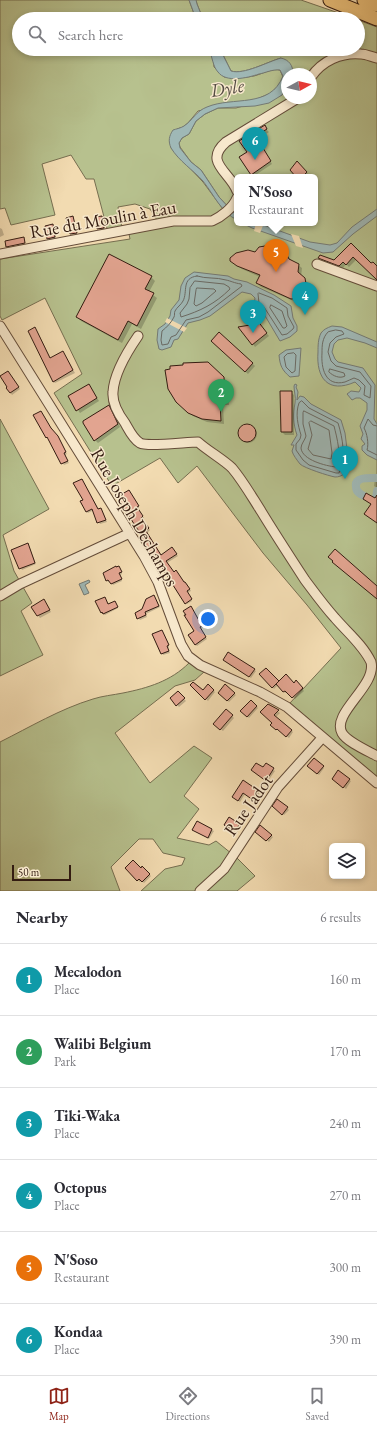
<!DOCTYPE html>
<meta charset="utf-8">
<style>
body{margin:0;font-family:"EB Garamond",serif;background:#f7f7f7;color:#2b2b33}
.controls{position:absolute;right:12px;bottom:12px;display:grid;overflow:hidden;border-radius:6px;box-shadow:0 2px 6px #0003}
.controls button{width:36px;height:36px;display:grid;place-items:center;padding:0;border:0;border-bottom:1px solid #e1e1e2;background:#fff;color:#2b2b33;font:20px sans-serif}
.compass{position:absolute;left:281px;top:68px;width:36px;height:36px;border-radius:50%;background:#fff;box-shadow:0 2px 6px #0003;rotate:82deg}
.scale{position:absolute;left:12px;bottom:10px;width:59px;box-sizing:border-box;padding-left:4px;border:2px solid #341c11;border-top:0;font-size:11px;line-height:14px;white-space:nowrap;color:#341c11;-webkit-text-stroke:3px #f7e8cc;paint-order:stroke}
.you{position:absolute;left:208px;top:619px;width:14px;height:14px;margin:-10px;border:3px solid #fff;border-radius:50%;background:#1a73e8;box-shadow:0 0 0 6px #1a73e833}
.badge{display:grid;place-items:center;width:26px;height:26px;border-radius:50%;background:#8f2418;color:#fff;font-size:13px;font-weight:700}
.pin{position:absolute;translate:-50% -33px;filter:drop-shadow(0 1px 2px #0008)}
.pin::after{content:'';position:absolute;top:21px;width:14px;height:12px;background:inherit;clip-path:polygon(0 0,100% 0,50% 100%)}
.popup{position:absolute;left:234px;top:174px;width:84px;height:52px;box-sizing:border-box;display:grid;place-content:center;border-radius:6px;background:#fff;filter:drop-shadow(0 1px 3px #0005);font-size:13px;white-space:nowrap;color:#7c7c81}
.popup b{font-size:15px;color:#2b2b33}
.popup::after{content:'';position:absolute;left:50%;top:100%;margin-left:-8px;border:8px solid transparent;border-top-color:#fff}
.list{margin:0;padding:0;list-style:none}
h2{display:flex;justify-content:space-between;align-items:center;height:52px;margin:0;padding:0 16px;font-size:17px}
h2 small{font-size:13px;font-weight:400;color:#7c7c81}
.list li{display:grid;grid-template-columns:26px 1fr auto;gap:12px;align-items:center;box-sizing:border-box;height:72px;padding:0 16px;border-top:1px solid #e1e1e2}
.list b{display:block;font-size:15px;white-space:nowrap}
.list p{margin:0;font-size:13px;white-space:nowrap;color:#7c7c81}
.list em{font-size:13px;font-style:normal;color:#7c7c81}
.icon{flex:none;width:22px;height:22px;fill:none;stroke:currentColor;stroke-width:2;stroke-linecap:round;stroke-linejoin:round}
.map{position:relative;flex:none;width:377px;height:891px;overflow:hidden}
.search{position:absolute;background:#fff;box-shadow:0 2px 6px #0003;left:12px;right:12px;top:12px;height:44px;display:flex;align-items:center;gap:10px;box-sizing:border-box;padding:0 14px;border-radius:22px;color:#7c7c81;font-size:15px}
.sheet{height:484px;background:#fff}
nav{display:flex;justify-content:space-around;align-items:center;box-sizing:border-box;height:56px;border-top:1px solid #e1e1e2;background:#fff;font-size:11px;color:#7c7c81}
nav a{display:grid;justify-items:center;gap:2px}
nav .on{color:#8f2418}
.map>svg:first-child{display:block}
.green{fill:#b7c18e;stroke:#766e50;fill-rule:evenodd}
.water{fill:#9fb8b6;stroke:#747a74}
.pier{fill:#f2dbb1}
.shadow{fill:#0003}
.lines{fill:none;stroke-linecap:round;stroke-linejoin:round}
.shore{stroke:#6a6a64;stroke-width:1}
.canal{stroke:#9fb8b6;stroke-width:8}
.building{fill:#e2a490;stroke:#341c11}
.minor-casing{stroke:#644c39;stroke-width:11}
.highway-casing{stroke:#341c11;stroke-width:15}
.minor{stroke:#f7e8cc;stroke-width:9}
.highway{stroke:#e9be78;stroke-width:13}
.labels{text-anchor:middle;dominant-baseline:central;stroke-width:3;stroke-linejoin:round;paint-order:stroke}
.street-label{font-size:18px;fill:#341c11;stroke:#f7e8cc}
.water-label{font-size:19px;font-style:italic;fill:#544b43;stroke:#f7e8cc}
</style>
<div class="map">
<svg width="377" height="891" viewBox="0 0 377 891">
<rect width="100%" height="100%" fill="#f2dbb1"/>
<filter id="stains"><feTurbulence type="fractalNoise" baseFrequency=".005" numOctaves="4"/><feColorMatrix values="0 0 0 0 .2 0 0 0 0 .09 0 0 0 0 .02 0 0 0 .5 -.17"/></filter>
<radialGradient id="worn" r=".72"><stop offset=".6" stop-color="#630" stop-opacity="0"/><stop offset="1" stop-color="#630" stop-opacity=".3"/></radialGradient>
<!-- green -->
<path class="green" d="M0 0H189L196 19H19V49H209L213 58 214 67 224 77C235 78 244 78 254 76 262 74 272 68 280 70L283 77 280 84 271 93 257 99 198 111 188 123 183 127 177 129 171 148 203 182 223 209 227 206 219 197 201 170 191 162 180 147 179 143 182 138 189 134 196 121 205 114 218 108H236L282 95 287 87V98H311V74H293L294 72 281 58C267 62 244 75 231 71L220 49H358V20L377 27V778L290 703 341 648 307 605 263 553 197 466 178 483 160 458 112 486 54 393 82 374 45 298 2 320 0 316V259L130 239 129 234 158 226 157 220 150 209 135 204 118 207 122 228 108 232 94 179H86L71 155 42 164 55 215 11 225 5 208 0 209ZM237 177H315V223H237Z
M196 0H301L356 19H203L197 4Z
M0 419 49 509 3 535 14 571 32 603 21 611 43 655 0 676Z
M189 663 204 672 195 680 175 686 115 733 150 783 194 746 212 758 184 796 199 809 177 838 209 845 216 841 237 858 255 876 237 891H141L165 869 182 865 185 858 163 853 153 839H139L111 867 120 891H0V742C30 727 60 709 93 699 102 696 113 695 123 693 148 688 171 681 189 663Z"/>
<!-- water -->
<path class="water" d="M189 0H196L197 4 203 19H196Z
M209 49H220L231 71C244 75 267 62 281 58 289 60 293 65 293 74H287V87L282 95 269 103 255 106 218 108 205 114 196 121 189 134 182 138 179 143 180 148 191 162 201 170 219 197 232 211 237 215V220C221 212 214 195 203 181 193 170 179 161 171 148 168 141 169 136 173 130 176 129 181 128 184 126 193 120 196 111 207 107 233 96 270 109 283 76L280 70C273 69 265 73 259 74 247 78 226 83 218 72 213 67 212 56 209 49Z
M377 209V216L353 234 333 252 323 253 252 228 242 223H258L310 242 330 245 337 243 352 227Z
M194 272 228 276 234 279 247 282 274 295 291 306 293 318 297 326V331L290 337 280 341 261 309 254 305 255 298 251 294 242 292 210 316 200 320 188 323 178 339 174 340 171 347 162 350 159 349 157 340 158 329 165 324 170 316 171 310 179 300 181 286 185 278Z
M332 326 342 327 377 342V348L365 343 347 338 338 340 334 344 332 352 335 359 338 362 363 368 375 385 374 419 377 424V460L367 455 362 450V446L365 444 361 439 363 434 360 426 367 410V403L360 398H356L352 400 347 394 351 391 359 392 361 388 355 382C328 394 316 378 318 352 318 346 318 339 321 333 324 329 327 328 332 326Z
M301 348 299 376 290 377C282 370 280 366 279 355L286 350Z
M295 384 297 385 296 387 298 392 297 400 300 396 304 397 311 404 341 420 345 433 348 457 344 474C341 476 339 477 335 477 329 476 304 468 300 464 297 460 293 455 292 451L294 445H291L297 435C293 424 293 414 295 403 296 397 294 391 294 386Z
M89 580 90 582 85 585 89 593 84 595 79 584Z"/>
<!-- pier -->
<path class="pier" d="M256 223H264L260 233 254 231Z
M291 234 299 236 303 248 296 246Z
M167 318 187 328 184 332 165 322Z"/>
<!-- shadow -->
<path class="shadow" d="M264 127 269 132 253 142 259 152H265L272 164 254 176 251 174 248 152 241 141Z
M297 163 308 174 305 177H297Z
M102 217 103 218 105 229 99 230 98 228Z
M67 218H73L77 234 72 235 71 234Z
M52 226 54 227 56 239 50 240 48 238Z
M0 228 2 229 4 235 0 237Z
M24 239 26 245 9 248 7 246Z
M351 244 371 265 377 268V280L357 259 349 267 346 264 343 268 322 261 320 258 335 261Z
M264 247 269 251 286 256 302 268 301 277 308 283 309 289 308 297 302 301 296 302 261 287 257 283 260 277 242 269 235 264Z
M151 277 155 281 149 292 157 298 141 329 132 324 122 343 81 321 77 317Z
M259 324 269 336 255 347 253 344Z
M37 331 51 359 63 352 75 373 55 383 53 381Z
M219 334 255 366 248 374 212 341Z
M207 363 228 382 229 405H223L224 424 207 422 193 416 177 402Z
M8 372 20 389 12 395 7 388 9 387Z
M89 385 99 401 80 413 69 397Z
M291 392 294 395V435H285L282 432Z
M109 406 111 409 120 427 98 443 95 440Z
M239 434a9 9 0 1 1 18 0a9 9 0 1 1-18 0Z
M52 431 59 439 67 454 65 455 69 463 64 465 49 439 47 437Z
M375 479 377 480V488L374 486Z
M83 481 99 510 101 509 102 510 107 522 100 524 94 510 88 513 87 512 84 500Z
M130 493 139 508 138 509 144 518 142 520 150 530 147 533 161 556 173 550 178 556 167 563 174 573 187 584 191 591 187 593 192 601 187 604 154 553 152 555 150 553Z
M29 546 36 564 22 570 13 550Z
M120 569 122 574 120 575 122 581 113 585 110 581 108 582 107 580Z
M154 596 160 607 146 614 147 617 140 620 136 613 142 610Z
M44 600 51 612 40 618 37 614Z
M116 604 118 608 105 615 101 613 108 605Z
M192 609 203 628 200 629 207 639 197 646 195 644Z
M162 631 169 647 168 648 170 653 163 655 153 634Z
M226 661 254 670 256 671 251 678Z
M261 674 279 682 294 684 296 682 304 691 295 699 287 692 285 693 278 685 274 689Z
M191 685 203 691 208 686 215 692 208 701Z
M225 686 236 695 229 702 219 693Z
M178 692 186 701 179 707 171 698Z
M251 701 258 708 249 718 242 711Z
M269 705 280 713 276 717 293 732 289 738 271 725 273 723Z
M226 710 234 718 223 731 214 724Z
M314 759 324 768 319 775 308 766Z
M267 764 275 771 268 781 254 772 263 769Z
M335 780H349L351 781 346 789Z
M243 782 260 793 255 801 245 794 240 802 235 798Z
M274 806 287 808 289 810 284 815Z
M197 822 214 831 209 839 193 830Z
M239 825 241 826 237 832 227 826Z
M260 827 273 837 269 842 257 832Z
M142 867 151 876 144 883 141 880 140 882 126 868 141 869Z"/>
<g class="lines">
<!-- shore -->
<path class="shore" d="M197 276C206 279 216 277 226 280 231 281 234 283 241 284L242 286 208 312 199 317 186 320 176 335 171 337 168 344 162 345 161 340 162 331C167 327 171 323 174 317 175 315 174 313 175 311 177 307 181 305 183 301 188 292 181 278 197 276Z
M195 281 224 284 229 287 230 289C215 304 200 311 181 317L180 313 187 304 189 299 190 288Z
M197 288 214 289 216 291 202 303 196 306 194 304 196 290Z
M259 293 272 298 287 308 288 316 294 327 293 329 287 334 282 335 264 307 259 303 258 294Z
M271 305 282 311 287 326 285 328H283L270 308Z
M336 330 342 331 344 334 336 337 330 343 328 352 331 361 336 366 360 372 371 386 370 398 364 395 365 386 359 380 354 378C351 379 348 381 345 382 325 387 321 368 322 353 322 346 322 338 328 332Z
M294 353 296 355 295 371 292 373 286 367 284 357 287 354Z
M330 369 344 373 345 376C340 379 333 376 329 372Z
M302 401 309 408 338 423C343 439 346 458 339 473H336L309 465 303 460 296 450V444L300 439 301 435C298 425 295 414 299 403Z
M304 411 334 426C337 438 342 456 336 467 326 466 302 460 301 448 301 444 305 440 306 436L303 424V413Z
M311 421 329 430 332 453 331 459 313 455 308 449 312 435 309 423Z
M377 426 373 425 368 419 364 428C367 433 369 444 367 450L377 455"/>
<!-- canal -->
<path class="canal" d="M364 496C360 494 356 492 356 487 354 476 371 478 377 478
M375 506 377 491"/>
</g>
<!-- building -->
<path class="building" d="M265 125 267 129 251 139 258 151 263 148 271 161 251 175 239 157 247 152 239 141Z
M297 161 307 172 302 177H296L290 170Z
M73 216 77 233 70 234 66 218Z
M102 216 104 228 97 229 95 217Z
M53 224 55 237 47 239 45 226Z
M24 237 25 243 6 247 5 241Z
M351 243 371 263 373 262 377 266V280L353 257 346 265 343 262 339 266 318 258 320 255 334 260Z
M265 246 268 251 272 249 287 255 289 259 299 264 298 272 305 278 306 284 304 293 298 298 291 299 256 283 260 275 237 266 230 261V258L236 253 248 250 255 252 259 247Z
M109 254 152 276 145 289 154 293 137 326 128 321 118 340 76 317Z
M257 320 267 333 252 345 238 327 250 325Z
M35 327 50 358 63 351 73 370 53 382 28 331Z
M219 332 253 363 245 372 211 341Z
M208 362 224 377 225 402H220L221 421 202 419 188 413 176 402 168 389 165 370 170 369V366L183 365V363Z
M8 371 19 387 10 393 6 388 7 387 0 376Z
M89 384 97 398 76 411 68 396Z
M280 391H292V432H281Z
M109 405 118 424 94 441 83 423V421Z
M41 411 51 428 58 436 66 452 64 453 68 461 61 464 47 437 46 438 33 415Z
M238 433a9 9 0 1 1 18 0a9 9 0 1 1-18 0Z
M82 479 98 509 101 508 106 520 97 523 92 509 86 512 80 501 83 500 73 483Z
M129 490 139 506 137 507 143 516 141 518 149 528 146 531 161 555 172 547 177 554 166 561 174 572 176 570 184 582H185L190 589 187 591 192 599 185 604 152 552 150 554 140 539 143 537 136 527 117 497Z
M366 493 375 498 377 495V523L364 514 371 504 363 499Z
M28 543 35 563 19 569 11 550Z
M335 549 377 586V599L332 562 333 561 328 557Z
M116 566V567L119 566 122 572 119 573 122 579 111 584 108 580 106 581 103 573Z
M154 595 159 606 145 612 146 615 137 619 135 613 142 609 146 599Z
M105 597 108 604 115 601 118 607 103 614 102 612 101 613 95 601Z
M44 599 50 610 37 616 31 607Z
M191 606 202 626 200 627 206 637 195 645 188 635 194 631 184 615H186L183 611Z
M162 630 169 645 167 646 169 651 161 654 152 634Z
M228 652 255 669 249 677 223 660Z
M266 668 279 681 272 688 259 674Z
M286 674 294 683 296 680 303 688 292 698 285 691 283 692 276 684Z
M193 682 203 690 208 684 214 690 205 700 190 685Z
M225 684 235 693 227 701 218 693Z
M178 691 185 698 176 706 170 698Z
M251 700 257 706 247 717 240 711Z
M268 704 279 710 274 715 292 730 286 737 277 729 276 730 270 725 272 723 260 712Z
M226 709 233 715 220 730 213 724Z
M314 758 324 766 317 774 307 766Z
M256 763 263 767 266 763 274 768 266 781 251 770Z
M338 770 350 779 343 788 332 779Z
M243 780 259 791 253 800 243 793 238 801 232 797Z
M277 799 288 807 282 815 272 806Z
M229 817 240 824 235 831 224 825Z
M197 821 212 829 208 838 192 830Z
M260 825 272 835 266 841 255 832Z
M133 860 141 868 142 866 150 874 142 882 139 879 137 881 125 868Z"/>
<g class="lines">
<defs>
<path id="minor" d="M311 77C322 61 341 52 361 54 366 54 372 57 377 58
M237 191C230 172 203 162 226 142L298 98
M0 254 173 221H212C221 217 233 208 237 198
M317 264 377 286
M0 326 144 556 158 582 181 644 188 656 200 665 260 692 287 707 377 783
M138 336C127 352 114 373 113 392 112 403 119 415 125 423 129 430 133 439 140 443 148 447 187 442 198 442 208 451 224 460 232 468 243 481 252 497 261 511 275 534 290 557 305 580 314 592 324 606 335 618 347 632 363 645 371 662 377 686 331 713 342 733 347 742 368 751 377 756
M0 596 20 584 130 533
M200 891 224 869 278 787 322 738"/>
<path id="highway" d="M330 0 377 19
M364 0 377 5"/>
</defs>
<!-- minor casing -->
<use href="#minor" class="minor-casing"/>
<!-- highway casing -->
<use href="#highway" class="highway-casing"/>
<!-- minor -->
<use href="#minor" class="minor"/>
<!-- highway -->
<use href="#highway" class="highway"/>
</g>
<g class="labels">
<!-- street labels -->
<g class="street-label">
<text transform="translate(103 219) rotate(-10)">Rue du Moulin à Eau</text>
<text transform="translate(135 517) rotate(60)">Rue Joseph Dechamps</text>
<text transform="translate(248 805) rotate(-55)">Rue Jadot</text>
</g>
<!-- water labels -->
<g class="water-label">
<text transform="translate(227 88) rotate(-10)">Dyle</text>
</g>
</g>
<rect width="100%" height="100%" filter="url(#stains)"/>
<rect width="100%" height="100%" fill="url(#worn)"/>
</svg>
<div class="controls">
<button><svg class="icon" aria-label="layers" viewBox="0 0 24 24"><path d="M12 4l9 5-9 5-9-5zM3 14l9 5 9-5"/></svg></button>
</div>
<svg class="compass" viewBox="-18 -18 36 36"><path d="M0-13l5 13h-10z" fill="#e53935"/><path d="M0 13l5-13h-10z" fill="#7c7c81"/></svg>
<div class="scale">50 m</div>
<div class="you"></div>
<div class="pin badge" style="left:345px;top:479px;background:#0f9aa8">1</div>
<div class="pin badge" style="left:221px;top:412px;background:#2e9e5b">2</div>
<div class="pin badge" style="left:253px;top:333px;background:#0f9aa8">3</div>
<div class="pin badge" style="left:305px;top:315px;background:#0f9aa8">4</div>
<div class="pin badge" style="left:276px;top:272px;background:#e8710a">5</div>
<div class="popup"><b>N'Soso</b>Restaurant</div>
<div class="pin badge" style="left:255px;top:160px;background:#0f9aa8">6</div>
<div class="search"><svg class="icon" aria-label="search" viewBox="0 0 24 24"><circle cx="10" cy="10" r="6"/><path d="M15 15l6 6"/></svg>Search here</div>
</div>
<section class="sheet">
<h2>Nearby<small>6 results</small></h2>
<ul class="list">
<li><span class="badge" style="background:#0f9aa8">1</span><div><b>Mecalodon</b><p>Place</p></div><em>160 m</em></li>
<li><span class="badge" style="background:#2e9e5b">2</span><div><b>Walibi Belgium</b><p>Park</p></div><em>170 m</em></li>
<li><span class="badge" style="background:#0f9aa8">3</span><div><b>Tiki-Waka</b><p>Place</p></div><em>240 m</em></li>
<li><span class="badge" style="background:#0f9aa8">4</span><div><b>Octopus</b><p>Place</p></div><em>270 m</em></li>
<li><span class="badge" style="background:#e8710a">5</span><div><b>N'Soso</b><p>Restaurant</p></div><em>300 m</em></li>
<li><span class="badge" style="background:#0f9aa8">6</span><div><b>Kondaa</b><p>Place</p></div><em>390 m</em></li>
</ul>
</section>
<nav>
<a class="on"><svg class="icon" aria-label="map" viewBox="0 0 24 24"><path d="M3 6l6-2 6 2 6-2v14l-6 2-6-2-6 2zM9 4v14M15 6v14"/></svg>Map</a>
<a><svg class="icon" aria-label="directions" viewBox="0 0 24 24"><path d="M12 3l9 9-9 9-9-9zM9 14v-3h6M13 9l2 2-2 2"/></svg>Directions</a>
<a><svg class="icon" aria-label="saved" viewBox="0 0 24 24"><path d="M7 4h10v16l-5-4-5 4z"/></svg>Saved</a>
</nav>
